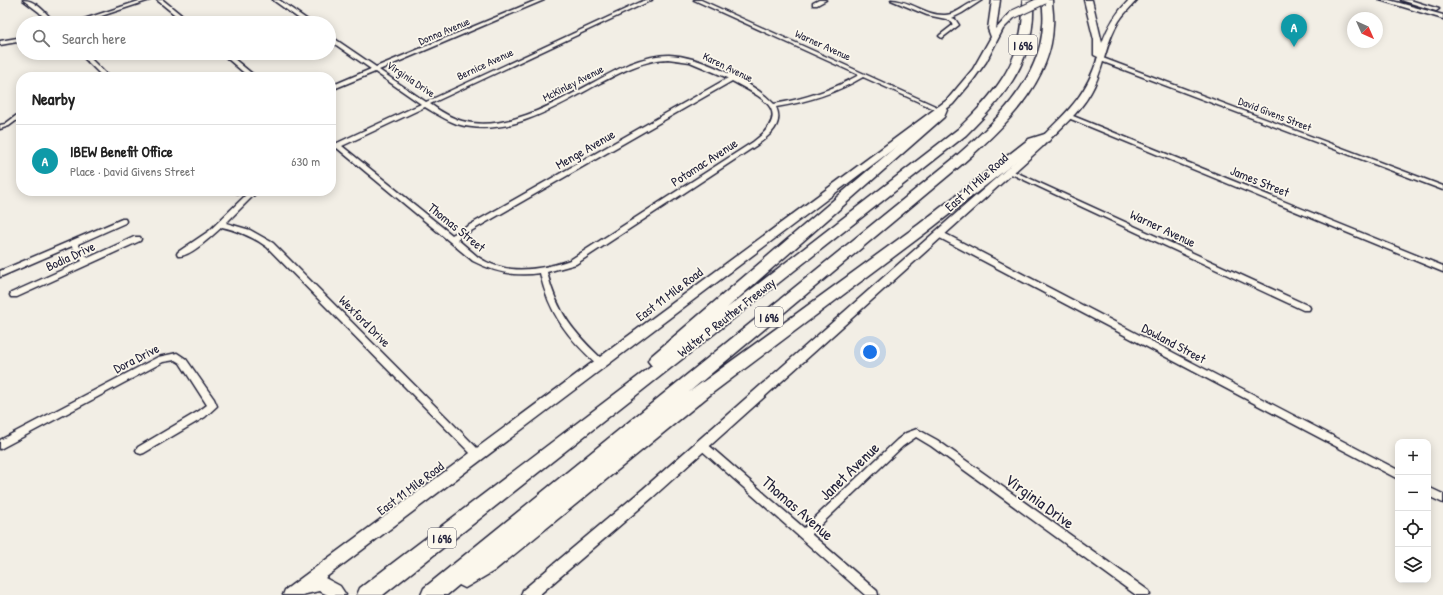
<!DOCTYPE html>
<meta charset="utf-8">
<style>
body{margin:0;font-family:"Patrick Hand",sans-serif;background:#f2f2f2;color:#222}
.controls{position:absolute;right:12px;bottom:12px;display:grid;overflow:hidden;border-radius:8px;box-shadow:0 2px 10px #0003}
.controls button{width:36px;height:36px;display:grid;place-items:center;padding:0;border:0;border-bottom:1px solid #e0e0e0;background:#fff;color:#222;font:20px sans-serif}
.compass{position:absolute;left:1347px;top:12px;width:36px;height:36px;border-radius:50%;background:#fff;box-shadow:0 2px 10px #0003;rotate:135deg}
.you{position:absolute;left:870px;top:352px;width:14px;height:14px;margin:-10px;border:3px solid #fff;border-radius:50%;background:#1a73e8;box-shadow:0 0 0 6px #1a73e833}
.badge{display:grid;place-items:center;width:26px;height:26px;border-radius:50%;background:#d1495b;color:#fff;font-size:13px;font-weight:700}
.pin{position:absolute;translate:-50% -33px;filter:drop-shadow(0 1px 2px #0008)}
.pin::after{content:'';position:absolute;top:21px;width:14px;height:12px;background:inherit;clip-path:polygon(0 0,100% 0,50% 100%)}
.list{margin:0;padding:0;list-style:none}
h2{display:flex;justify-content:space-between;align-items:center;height:52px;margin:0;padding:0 16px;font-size:17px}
h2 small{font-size:13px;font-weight:400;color:#767676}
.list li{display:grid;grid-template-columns:26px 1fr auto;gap:12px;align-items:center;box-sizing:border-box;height:72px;padding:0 16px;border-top:1px solid #e0e0e0}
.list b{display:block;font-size:15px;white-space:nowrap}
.list p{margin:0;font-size:13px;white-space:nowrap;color:#767676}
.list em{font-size:13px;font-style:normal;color:#767676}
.icon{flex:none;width:22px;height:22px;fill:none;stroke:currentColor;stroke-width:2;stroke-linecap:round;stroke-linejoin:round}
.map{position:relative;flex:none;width:1443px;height:595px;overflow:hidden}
.search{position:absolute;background:#fff;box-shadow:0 2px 10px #0003;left:16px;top:16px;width:320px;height:44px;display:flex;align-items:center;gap:10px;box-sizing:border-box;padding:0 14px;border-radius:22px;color:#767676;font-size:15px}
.panel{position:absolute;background:#fff;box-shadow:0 2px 10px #0003;left:16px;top:72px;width:320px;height:124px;border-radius:16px}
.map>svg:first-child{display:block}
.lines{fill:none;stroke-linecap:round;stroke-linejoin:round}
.minor-casing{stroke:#22223b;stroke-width:3}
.secondary-casing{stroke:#22223b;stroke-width:3}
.motorway-casing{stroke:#22223b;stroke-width:3}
.minor{fill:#fbf7ec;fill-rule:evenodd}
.secondary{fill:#fbf7ec;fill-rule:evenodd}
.motorway{fill:#fbf7ec;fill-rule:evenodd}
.secondary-bridge-casing{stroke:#22223b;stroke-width:10;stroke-linecap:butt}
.secondary-bridge{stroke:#fbf7ec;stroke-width:8}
.labels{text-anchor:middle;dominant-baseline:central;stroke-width:3.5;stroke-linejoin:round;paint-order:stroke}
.far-street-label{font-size:11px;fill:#22223b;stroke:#fbf7ec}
.shield{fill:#fbf7ec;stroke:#636270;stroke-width:1}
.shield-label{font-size:12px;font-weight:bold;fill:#22223b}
.street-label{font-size:13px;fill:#22223b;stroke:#fbf7ec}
.near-street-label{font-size:16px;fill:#22223b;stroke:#fbf7ec}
</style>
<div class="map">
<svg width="1443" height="595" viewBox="0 0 1443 595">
<rect width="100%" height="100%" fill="#f2eee5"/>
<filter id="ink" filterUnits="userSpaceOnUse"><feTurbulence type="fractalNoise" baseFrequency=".025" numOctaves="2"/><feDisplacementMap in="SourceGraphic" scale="8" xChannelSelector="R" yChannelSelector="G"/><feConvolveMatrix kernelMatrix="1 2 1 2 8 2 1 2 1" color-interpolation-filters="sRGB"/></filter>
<g filter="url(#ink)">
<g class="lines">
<defs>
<path id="minor" d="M23 0C36 0 47 14 55 23H49L39 12Z
M142 0H150L80 23H72Z
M157 0H163L191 23H185Z
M273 0H279L312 23H305Z
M537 0H544L379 70 426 102 645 0H652L430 104C440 111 451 118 462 121 516 136 582 85 629 64 642 59 655 55 669 55 700 56 753 82 774 104 804 99 832 90 859 75L694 0H701L944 110 943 111H939L863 77C836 93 807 102 776 107 784 125 770 135 757 145L576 264 547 272C557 313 574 333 604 361L605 363 604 365H598C568 338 549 314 540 273 516 277 494 272 473 261L337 148 331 150V146L335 144 421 104 375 72 331 90V86L371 69 329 40V35L376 67ZM668 59 690 62 728 78 452 235 342 146 425 107C435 113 446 120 457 124 507 139 558 106 600 83 622 72 643 60 668 59ZM732 81C763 98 794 111 753 142L570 260C541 270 505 276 478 257 471 251 464 245 457 239Z
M819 0H826L817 5H813V3Z
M891 0C910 0 926 16 945 15 959 15 968 0 982 0L962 13 952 18 955 19 959 25 942 38 939 36 940 35 953 25 951 21 946 19 927 15Z
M1380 0H1389L1443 15V19Z
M1401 0H1410L1439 9 1436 11Z
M23 37V41L0 45V41Z
M79 53H85L109 77H103Z
M221 53H227L256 77H249Z
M1100 57 1443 186V190L1098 60 1097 59Z
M21 112V117L9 126 0 129V125L5 124Z
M1068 114 1443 266V272L1066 117V115Z
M1009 169 1309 306 1310 308 1309 310H1303L1007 172 1006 171Z
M236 191H258L226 223 250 230 273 243 481 452 483 455 481 458 478 459 475 458 267 247C253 237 239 231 222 227 213 235 189 258 178 256L177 254 178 252 209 231 247 194 237 193Z
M122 219H125L126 221 125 223 78 244 88 258 134 237H140L141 239 140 241 17 297H11L10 295 11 293 82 261 72 246 0 277V271Z
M936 232H942L1398 470V479L936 236 935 234Z
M177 353 186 359 214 399 217 406 205 417 144 453 141 454 138 453 136 450 138 447 199 411 207 405 180 363 175 360 163 362 0 449V440L158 357Z
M917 429 937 440 1149 591 1150 595H1136L931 446 916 437 903 446 811 534 877 591 878 595H865L699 448 697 445 699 442 702 441 705 442 804 528 897 440 906 433Z
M1428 487 1443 494V503L1428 496Z"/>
<path id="secondary" d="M992 0H1000L996 29 1011 12H1014L1018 14 1003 29 986 62 973 80 953 104 325 578 340 586 346 595H328L319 591 302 595H283L285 590 947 100 973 69 991 37 988 29Z
M1084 0H1092L1102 43C1108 26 1116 13 1129 0H1137C1131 7 1124 13 1119 21 1105 43 1104 70 1091 92 1079 114 1059 129 1042 147L653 497 539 595H521L523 590 643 489 1036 143C1065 113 1085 99 1098 57L1094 55V40Z"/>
<path id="motorway" d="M1023 0H1033C1036 59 1007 95 966 135L383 595H357L360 588 652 366 648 361 650 357 934 114 937 108H945L947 110 944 117 727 308 958 129C998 91 1025 58 1023 0Z
M1042 0H1052C1052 8 1054 16 1053 25 1052 83 1002 129 961 165L689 392 918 225 1029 139 1045 134 1049 135 1051 138 1049 141 1037 145 928 231 711 394 494 571 465 588 459 585 447 595H421L424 588 953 159C993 124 1040 82 1043 25 1044 17 1043 8 1042 0Z"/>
</defs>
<!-- minor casing -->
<use href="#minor" class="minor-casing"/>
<!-- secondary casing -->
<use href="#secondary" class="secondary-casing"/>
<!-- motorway casing -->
<use href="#motorway" class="motorway-casing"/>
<!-- minor -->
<use href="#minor" class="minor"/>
<!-- secondary -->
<use href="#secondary" class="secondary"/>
<!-- motorway -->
<use href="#motorway" class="motorway"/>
<defs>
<path id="secondary-bridge" d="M1014 14 1044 0"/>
</defs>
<!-- secondary-bridge casing -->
<use href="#secondary-bridge" class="secondary-bridge-casing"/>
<!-- secondary-bridge -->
<use href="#secondary-bridge" class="secondary-bridge"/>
</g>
</g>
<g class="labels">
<!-- far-street labels -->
<g class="far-street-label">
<text transform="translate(444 31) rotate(-23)">Donna Avenue</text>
<text transform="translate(823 45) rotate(24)">Warner Avenue</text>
<text transform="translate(485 64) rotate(-25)">Bernice Avenue</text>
<text transform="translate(728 67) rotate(26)">Karen Avenue</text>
<text transform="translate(411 79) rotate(34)">Virginia Drive</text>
<text transform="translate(573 83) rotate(-27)">McKinley Avenue</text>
<text transform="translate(1275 114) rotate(21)">David Givens Street</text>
</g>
<!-- shield labels -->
<g class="shield">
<rect x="1009" y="35" width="28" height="20" rx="3"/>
<rect x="755" y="307" width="28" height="20" rx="3"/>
<rect x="428" y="528" width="28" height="20" rx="3"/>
</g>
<g class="shield-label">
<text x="1023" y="45">I 696</text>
<text x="769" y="317">I 696</text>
<text x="442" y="538">I 696</text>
</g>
<!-- street labels -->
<g class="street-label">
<text transform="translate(585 149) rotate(-30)">Menge Avenue</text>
<text transform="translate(704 162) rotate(-33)">Potomac Avenue</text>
<text transform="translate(1260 181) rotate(22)">James Street</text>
<text transform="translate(976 182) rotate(-42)">East 11 Mile Road</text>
<text transform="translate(457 227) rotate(39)">Thomas Street</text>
<text transform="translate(1163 228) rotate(25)">Warner Avenue</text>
<text transform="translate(70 256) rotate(-25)">Bodia Drive</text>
<text transform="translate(669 294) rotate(-37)">East 11 Mile Road</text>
<text transform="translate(726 317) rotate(-38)">Walter P Reuther Freeway</text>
<text transform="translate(365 321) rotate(45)">Wexford Drive</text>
<text transform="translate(1174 343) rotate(28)">Dowland Street</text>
<text transform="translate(136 358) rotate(-27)">Dora Drive</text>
<text transform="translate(410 488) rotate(-37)">East 11 Mile Road</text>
</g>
<!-- near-street labels -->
<g class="near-street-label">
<text transform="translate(849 471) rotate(-44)">Janet Avenue</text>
<text transform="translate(1040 501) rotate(36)">Virginia Drive</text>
<text transform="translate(798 508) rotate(41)">Thomas Avenue</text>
</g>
</g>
</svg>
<div class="controls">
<button>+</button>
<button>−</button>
<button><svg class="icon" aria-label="locate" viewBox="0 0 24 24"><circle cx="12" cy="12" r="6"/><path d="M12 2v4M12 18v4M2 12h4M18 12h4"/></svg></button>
<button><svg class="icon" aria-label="layers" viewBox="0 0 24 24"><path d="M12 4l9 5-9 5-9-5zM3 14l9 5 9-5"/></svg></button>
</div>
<svg class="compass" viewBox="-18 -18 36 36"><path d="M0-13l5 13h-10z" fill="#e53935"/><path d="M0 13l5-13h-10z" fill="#767676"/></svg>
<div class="you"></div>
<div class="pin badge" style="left:1294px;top:47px;background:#0f9aa8">A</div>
<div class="search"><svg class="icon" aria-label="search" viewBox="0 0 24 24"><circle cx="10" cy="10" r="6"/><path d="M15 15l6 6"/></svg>Search here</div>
<section class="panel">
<h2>Nearby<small></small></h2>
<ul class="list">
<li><span class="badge" style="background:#0f9aa8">A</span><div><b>IBEW Benefit Office</b><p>Place · David Givens Street</p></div><em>630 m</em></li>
</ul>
</section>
</div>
